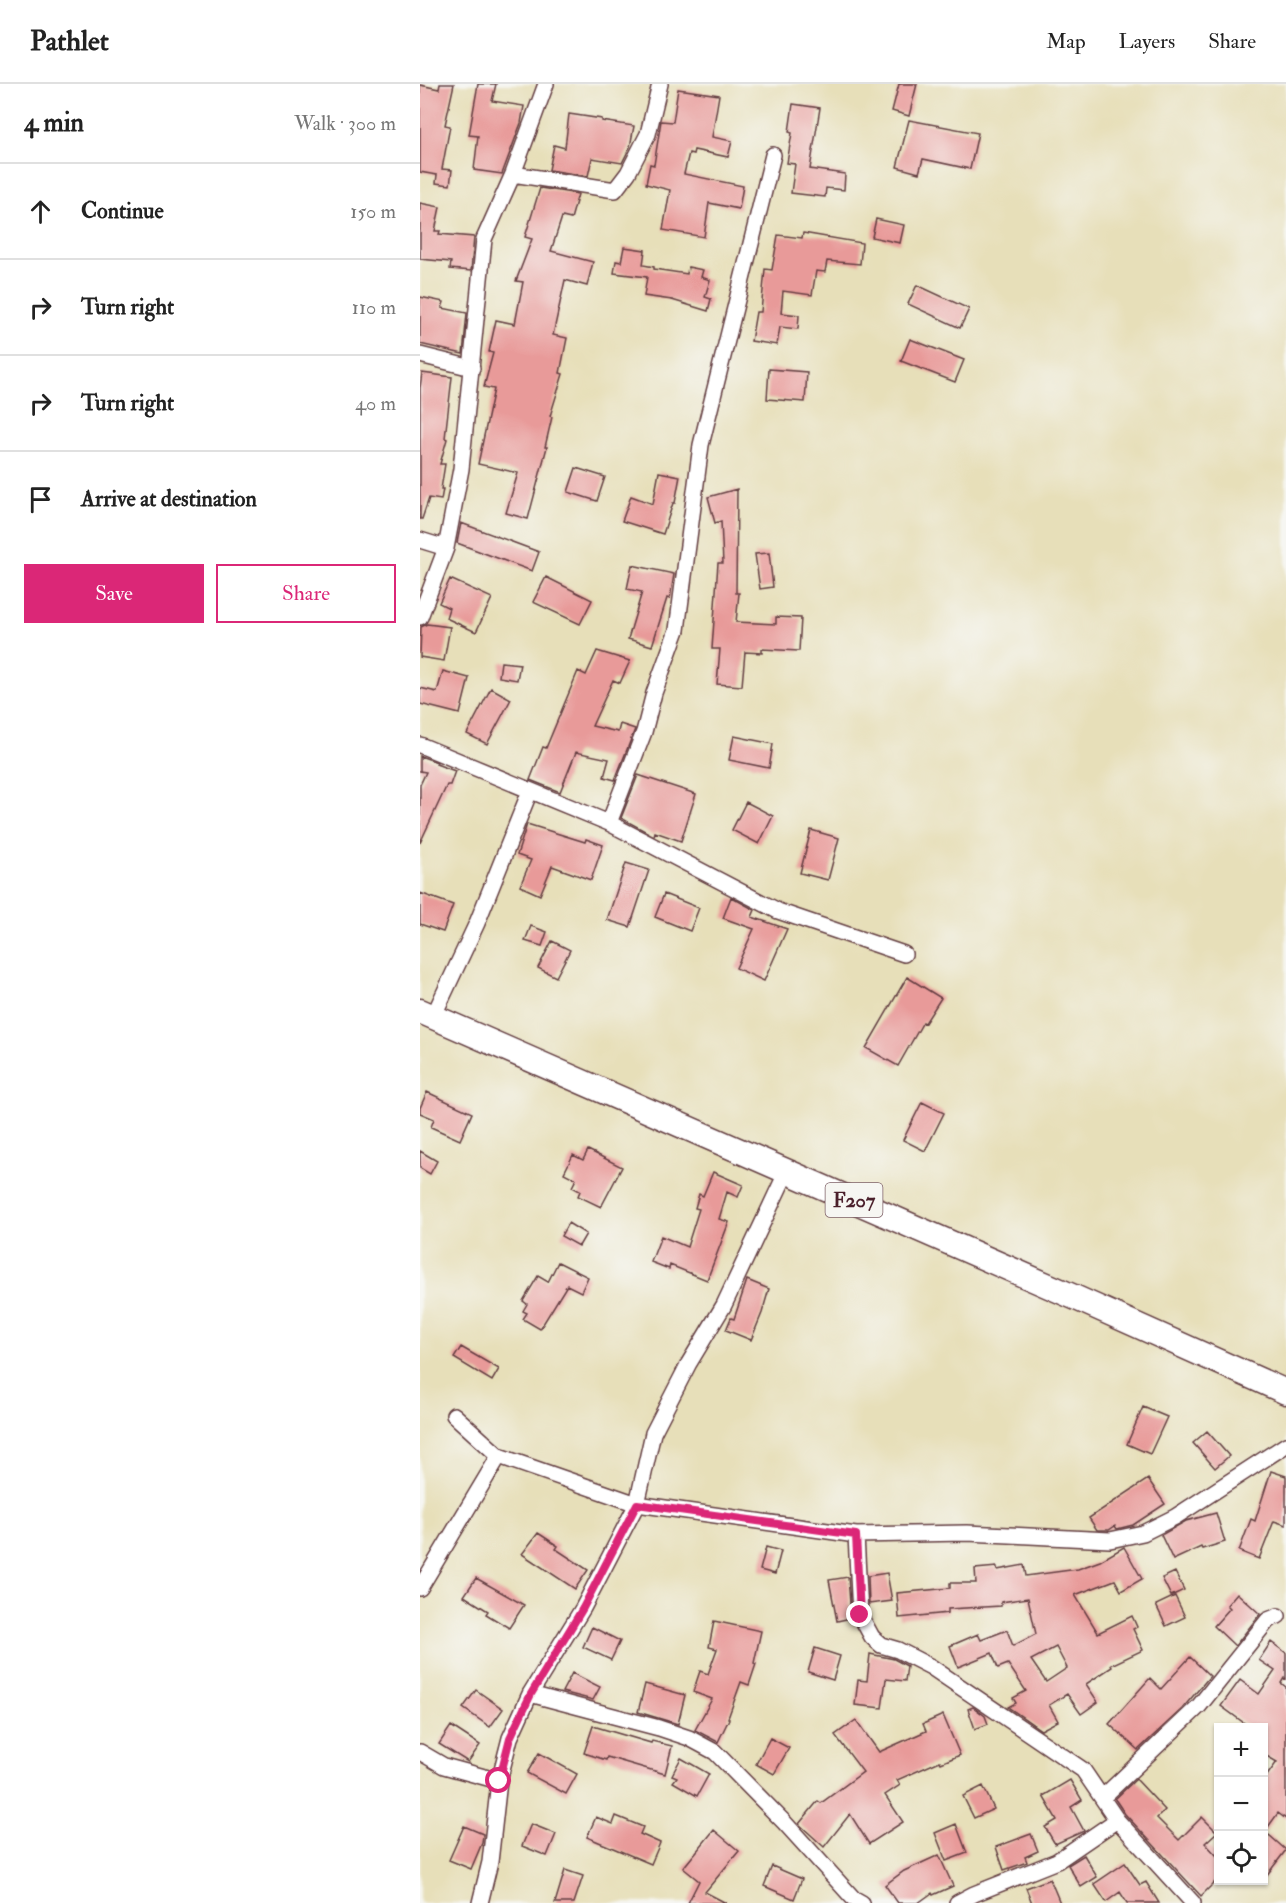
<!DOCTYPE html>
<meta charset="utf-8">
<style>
body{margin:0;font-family:"IM FELL Double Pica",serif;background:#f2f2f2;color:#222}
.controls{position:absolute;right:18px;bottom:18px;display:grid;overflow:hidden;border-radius:0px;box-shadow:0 2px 4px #0004}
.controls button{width:54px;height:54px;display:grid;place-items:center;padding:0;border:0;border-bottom:2px solid #e0e0e0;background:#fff;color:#222;font:30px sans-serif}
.stop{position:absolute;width:18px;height:18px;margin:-14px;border:4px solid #db2777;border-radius:50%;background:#fff}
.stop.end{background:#db2777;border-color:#fff;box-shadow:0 2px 6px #0008}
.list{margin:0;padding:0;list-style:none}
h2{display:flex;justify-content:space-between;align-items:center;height:78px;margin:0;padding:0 24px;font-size:26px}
h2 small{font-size:20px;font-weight:400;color:#767676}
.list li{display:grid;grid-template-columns:39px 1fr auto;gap:18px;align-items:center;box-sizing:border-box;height:96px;padding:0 24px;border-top:2px solid #e0e0e0}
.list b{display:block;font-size:22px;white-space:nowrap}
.list em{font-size:20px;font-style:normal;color:#767676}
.actions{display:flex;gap:12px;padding:18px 24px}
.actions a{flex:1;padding:14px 0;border:2px solid #db2777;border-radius:0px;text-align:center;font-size:21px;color:#db2777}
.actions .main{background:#db2777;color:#fff}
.icon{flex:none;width:33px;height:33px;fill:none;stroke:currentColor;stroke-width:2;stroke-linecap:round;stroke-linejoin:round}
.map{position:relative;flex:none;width:866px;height:1819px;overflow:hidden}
header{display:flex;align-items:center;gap:36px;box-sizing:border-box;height:84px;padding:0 30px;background:#fff;border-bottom:2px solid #e0e0e0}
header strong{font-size:28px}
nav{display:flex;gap:33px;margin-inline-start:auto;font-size:21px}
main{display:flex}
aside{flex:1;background:#fff}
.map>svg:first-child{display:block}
.building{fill:#e89a99;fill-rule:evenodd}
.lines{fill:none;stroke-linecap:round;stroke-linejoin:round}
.street-casing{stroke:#623c40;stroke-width:18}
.primary-casing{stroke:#623c40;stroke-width:27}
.street{stroke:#fff;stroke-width:15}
.primary{stroke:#fff;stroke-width:24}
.route{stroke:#db2777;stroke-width:8}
.labels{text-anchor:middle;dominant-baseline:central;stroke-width:5;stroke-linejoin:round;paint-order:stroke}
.shield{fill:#f6f6f2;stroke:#7e6067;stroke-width:1.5}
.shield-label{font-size:20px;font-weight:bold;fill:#4a1f2b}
</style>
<header>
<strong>Pathlet</strong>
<nav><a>Map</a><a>Layers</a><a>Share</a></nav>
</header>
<main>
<aside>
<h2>4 min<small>Walk · 300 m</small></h2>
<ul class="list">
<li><svg class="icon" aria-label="ahead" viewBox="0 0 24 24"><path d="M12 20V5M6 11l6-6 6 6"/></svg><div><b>Continue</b></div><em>150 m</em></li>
<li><svg class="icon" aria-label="right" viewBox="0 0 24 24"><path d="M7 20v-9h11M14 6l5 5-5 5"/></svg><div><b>Turn right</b></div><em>110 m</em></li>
<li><svg class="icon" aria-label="right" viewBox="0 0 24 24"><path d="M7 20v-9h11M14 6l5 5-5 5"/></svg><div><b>Turn right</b></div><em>40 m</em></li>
<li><svg class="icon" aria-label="arrive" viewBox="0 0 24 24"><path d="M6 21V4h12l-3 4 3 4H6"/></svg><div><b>Arrive at destination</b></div></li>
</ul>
<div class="actions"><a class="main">Save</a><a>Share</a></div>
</aside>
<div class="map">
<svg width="866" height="1819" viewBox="0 0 866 1819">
<rect width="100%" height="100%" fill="#f6f6f2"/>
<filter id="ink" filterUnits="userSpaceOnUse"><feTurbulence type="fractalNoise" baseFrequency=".0167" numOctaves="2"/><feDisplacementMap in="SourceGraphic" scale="12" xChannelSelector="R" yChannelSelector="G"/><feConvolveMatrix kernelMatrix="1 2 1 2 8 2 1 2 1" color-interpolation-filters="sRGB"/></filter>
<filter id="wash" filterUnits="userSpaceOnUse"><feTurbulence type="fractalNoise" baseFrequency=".008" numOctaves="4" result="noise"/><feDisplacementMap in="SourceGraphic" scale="24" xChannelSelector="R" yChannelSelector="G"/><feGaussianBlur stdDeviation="1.35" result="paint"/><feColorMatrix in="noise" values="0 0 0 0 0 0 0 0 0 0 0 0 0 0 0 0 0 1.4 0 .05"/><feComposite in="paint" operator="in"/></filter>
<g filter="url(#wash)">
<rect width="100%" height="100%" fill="#e7dfb9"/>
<g id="blocks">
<!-- building -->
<path class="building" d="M20 0H34L25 41 30 42 22 85 32 86 30 101 16 99 17 91 0 88V1L19 5Z
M58 0H76L72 17 104 22 101 39 82 90 54 86 58 52 49 51Z
M479 0H497L489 32 472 27Z
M258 5 299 11 292 53 312 57 308 73 274 66 273 70 269 69 264 90 323 102 319 125 289 119 284 153 243 146 250 106 226 100 230 80 234 81 241 37 253 38Z
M373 20 400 24 390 85 425 90 424 106 406 104 405 113 371 109 375 80 367 79 372 49 369 48Z
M149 30 182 35V37L214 42 210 63 202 79 172 74 168 92 129 86 134 61 145 64Z
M489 36 558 49 550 85 503 75 499 89 477 83Z
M120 104 158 110 151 135 142 133 131 167 173 178 167 202 145 196 133 251 147 254 140 289 143 290 130 332 132 333 125 363H127L108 435 86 429 98 389 58 380 74 305 64 303 73 269 69 268 76 236 95 240 103 198 96 197 112 155 105 153Z
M0 119 20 123 15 147H20L19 150 54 153 51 187 30 185 31 178 0 175Z
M456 135 484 141 480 159 452 153Z
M383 149 442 159 440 180 407 177 405 188 396 187 392 211 363 207 361 229 379 231 378 245 360 243 357 261 331 257 336 228H341L345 185 352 186 358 151 382 154Z
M204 163 225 166 223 181 234 183V185L267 190 268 183 283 186 281 193 290 196 285 213 291 215 288 227 252 216 224 212 227 193 194 189 196 177 201 178Z
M497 201 549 225 540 244 488 220Z
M0 213 24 218 22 224 47 229 43 270 0 260Z
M490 255 544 276 535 298 481 277Z
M349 285 387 288 385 318 347 315Z
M2 289 32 293 25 354 27 355 20 380H25L21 405H23L21 416 9 414 2 435H0V304Z
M156 384 185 393 177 417 148 408Z
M239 388 260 392 255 419H253L243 450 202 437 211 412 233 420Z
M317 405 316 509H319L316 538 356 540V533L381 534 379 567 342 565V569L325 568 322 602 297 600 300 565H292L298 479H303L301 437 295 439 288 413Z
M41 439 119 468 112 487 37 459Z
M349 469 353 503 340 505 335 470Z
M212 481 254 490 250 515 247 514 232 562 208 555 222 508 207 505Z
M126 493 172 516 160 540 113 518Z
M30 495 72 514 56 548 26 534 29 524 19 519Z
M7 540 30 543 24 577 0 573 1 543Z
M177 567 210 577 200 599 193 596 172 642 198 648 200 640 215 645 195 696 184 693 189 675 156 668 140 708 110 696 123 663 126 664 158 587 166 591Z
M81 578 100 580 97 596 79 593Z
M23 587 49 594 40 630 0 620V604L17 608Z
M71 604 91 615 67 660 47 650Z
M314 652 353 660 349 684 309 676Z
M0 672 17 678 16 680 35 687 30 701H27L0 759V701L6 688 0 687Z
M218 691 276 710 261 757 235 748 234 752 201 734Z
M326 718 353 732 339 760 312 746Z
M107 740 165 758 166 755 183 761 171 796 132 782 120 811 100 802 111 776 97 771Z
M391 746 419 754 408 796 380 789Z
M206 779 229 786 210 843 187 836Z
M0 809 33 821 23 848 0 840Z
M244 810 279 824 270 847 235 833Z
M311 813 335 826 332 833 367 845 344 897 316 884 334 845 303 834Z
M111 842 127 848 122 862 105 857Z
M132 857 150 866 136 893 118 884Z
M487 893 521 914 505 939 503 938 478 982 446 964Z
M7 1008 52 1029 40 1056 11 1043 14 1035 0 1029V1024Z
M502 1018 524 1029 505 1067 483 1056Z
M168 1066 202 1083 181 1123 158 1112 160 1107 152 1103 156 1095 144 1089 153 1071 163 1076Z
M0 1067 17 1077 10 1090 0 1084Z
M293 1088 323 1101 318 1113 307 1108 299 1135 309 1138 287 1196 250 1181 249 1185 231 1178 241 1152 267 1163 279 1125 275 1124 279 1110 283 1112Z
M148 1139 166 1150 159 1162 141 1152Z
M138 1178 168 1193 161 1208 147 1201 120 1245 103 1235 107 1229 103 1227 107 1220 103 1217 118 1192 128 1198Z
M327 1196 349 1205 342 1229 331 1256 306 1246 311 1234 314 1235Z
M41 1263 79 1285 72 1297 34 1274Z
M723 1323 747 1333 730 1370 707 1360Z
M787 1347 809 1372 795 1384 773 1359Z
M851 1387 866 1392V1441L854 1437 839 1475 819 1467 831 1435 835 1437Z
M728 1395 745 1420 713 1441 697 1445 695 1442 689 1446H677L669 1434Z
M796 1429 805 1458 782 1465 781 1463 753 1476 741 1451 766 1437Z
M118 1449 138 1462 136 1465 168 1486 155 1505 102 1470Z
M346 1463 361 1467 355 1490 340 1486Z
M704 1463 722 1495 701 1507 695 1496 655 1511 678 1549 712 1532 717 1543 713 1545 723 1566 691 1581 692 1583 666 1600 678 1618 661 1630 647 1610 629 1621 638 1637 621 1646 588 1623 596 1619 593 1614 606 1607 588 1580 578 1584 572 1569 538 1583 530 1562 558 1550 561 1556 587 1546 593 1562 616 1550 608 1514 581 1518V1522L528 1525V1529L479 1534 477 1509 530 1504V1499H556L555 1485 577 1483V1486L604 1481 606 1492 658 1485 680 1477ZM636 1563 647 1584 626 1598 611 1576Z
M755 1488 764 1506 751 1512 742 1494Z
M467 1489 472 1517 449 1520 448 1492Z
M428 1493 431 1534 417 1537 409 1496Z
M56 1494 104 1521 89 1544 66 1530 68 1527 44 1512Z
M817 1509 840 1530 815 1562 794 1542 810 1524 807 1521Z
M755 1512 765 1533 746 1542 736 1521Z
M294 1537 341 1547 334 1579 336 1580 329 1601 321 1598 308 1634 309 1635 298 1658 275 1646 292 1615 273 1608 280 1587 288 1590 297 1565 289 1563Z
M172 1543 200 1557 191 1576 163 1563Z
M851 1558 866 1569V1595L864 1594 861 1599 866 1603V1735L858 1729 843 1750V1697L857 1678 843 1670V1644H831L801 1622 820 1596 839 1610 855 1587 839 1576Z
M395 1564 420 1572 413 1596 388 1588Z
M450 1570 474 1575 487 1582 485 1597 466 1595 462 1624 435 1621 438 1596 447 1597Z
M770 1573 790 1592 762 1625 718 1666 689 1640 730 1594 741 1605Z
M152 1589 180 1603 173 1616 142 1608Z
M225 1600 265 1611 258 1640 218 1628Z
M56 1606 83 1625 70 1643 43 1624Z
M553 1623 565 1632 568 1640 555 1645 548 1625Z
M523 1631 540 1671 521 1679 520 1677 477 1696 480 1701 465 1711 483 1738 449 1760 430 1730 404 1763 379 1740 398 1717 401 1719 443 1688 415 1651 436 1636 459 1668 506 1647 503 1640Z
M31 1642 60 1661 48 1678 19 1660Z
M173 1642 231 1659 232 1657 252 1662 245 1690 187 1673 186 1676 164 1669Z
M350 1654 369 1664 354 1690 336 1680Z
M119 1669 157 1690 146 1710 107 1689Z
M261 1674 289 1690 277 1712 253 1698 257 1693 252 1691Z
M716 1695 745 1726 737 1734 759 1756 782 1733 797 1748 785 1759 798 1773V1795L781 1812 705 1730 695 1715Z
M650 1696 662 1716 651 1723 664 1747 635 1760 625 1743 637 1736 623 1712Z
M563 1702 574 1725 554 1734 543 1712Z
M196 1732 223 1743 220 1750 240 1759 231 1780 167 1753 176 1733 193 1740Z
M111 1740 136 1750 127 1772 102 1762Z
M536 1740 547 1769 526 1777 515 1749Z
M44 1742 63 1750 62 1759 51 1785 29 1776Z
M294 1746 319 1767 285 1808 306 1819H268L279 1797 263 1784Z
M611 1750 618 1767 605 1773 607 1778 584 1786 576 1763Z
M849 1751 866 1766 843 1796V1758Z
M519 1771 533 1802 513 1811 512 1809 498 1819H478L465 1801 484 1787Z
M664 1771 677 1793 661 1803 648 1781Z
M705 1779 720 1801 726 1798 739 1819H707L700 1808 686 1818 674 1800Z
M352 1782 382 1795 374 1815 344 1802Z
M145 1786 163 1792 154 1819H135Z
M630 1795 640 1819H612L606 1804Z"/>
</g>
</g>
<g filter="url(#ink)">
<use href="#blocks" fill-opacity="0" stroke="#623c40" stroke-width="1.5"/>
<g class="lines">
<defs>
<path id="street" d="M93 90 195 106 208 89 228 50 240 0
M0 271 52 284
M0 456 26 464
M0 533 26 464 41 385 64 155 93 90 126 0
M0 661 189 739 358 827 484 870
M189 739 224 648 234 609 257 546 281 361 353 71
M13 933 57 839 110 707
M34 1331 79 1372 217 1420 436 1451 547 1449 690 1456 723 1449 755 1433 866 1361
M436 1451 440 1531 452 1553 461 1561 478 1566 511 1583 663 1686 697 1736 773 1819
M0 1504 79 1372
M110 1610 239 1644 269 1654 295 1668 364 1738 433 1814 442 1819
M0 1668 24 1682 79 1697
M682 1714 779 1622 848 1536 858 1532
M60 1819 70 1778 79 1697 90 1654 110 1610 163 1524 217 1420 233 1349 269 1279 304 1221 367 1087
M537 1819 554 1810 637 1777 697 1736"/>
<path id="primary" d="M0 927 654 1213 866 1308"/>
</defs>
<!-- street casing -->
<use href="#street" class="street-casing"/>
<!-- primary casing -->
<use href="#primary" class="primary-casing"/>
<!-- street -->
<use href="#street" class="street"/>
<!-- primary -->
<use href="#primary" class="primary"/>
</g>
</g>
<g class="lines" filter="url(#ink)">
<!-- route -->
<path class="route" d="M79 1697 90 1654 111 1610 163 1524 217 1420 436 1451 440 1531"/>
</g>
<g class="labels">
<!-- shield labels -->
<rect class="shield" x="405.5" y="1099" width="57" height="34" rx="4.5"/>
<g class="shield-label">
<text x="434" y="1116">F207</text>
</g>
</g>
</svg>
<div class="controls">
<button>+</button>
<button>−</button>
<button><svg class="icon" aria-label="locate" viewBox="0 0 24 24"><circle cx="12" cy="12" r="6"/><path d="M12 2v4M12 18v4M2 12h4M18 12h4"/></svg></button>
</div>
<div class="stop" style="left:79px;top:1697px"></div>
<div class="stop end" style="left:440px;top:1531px"></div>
</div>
</main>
